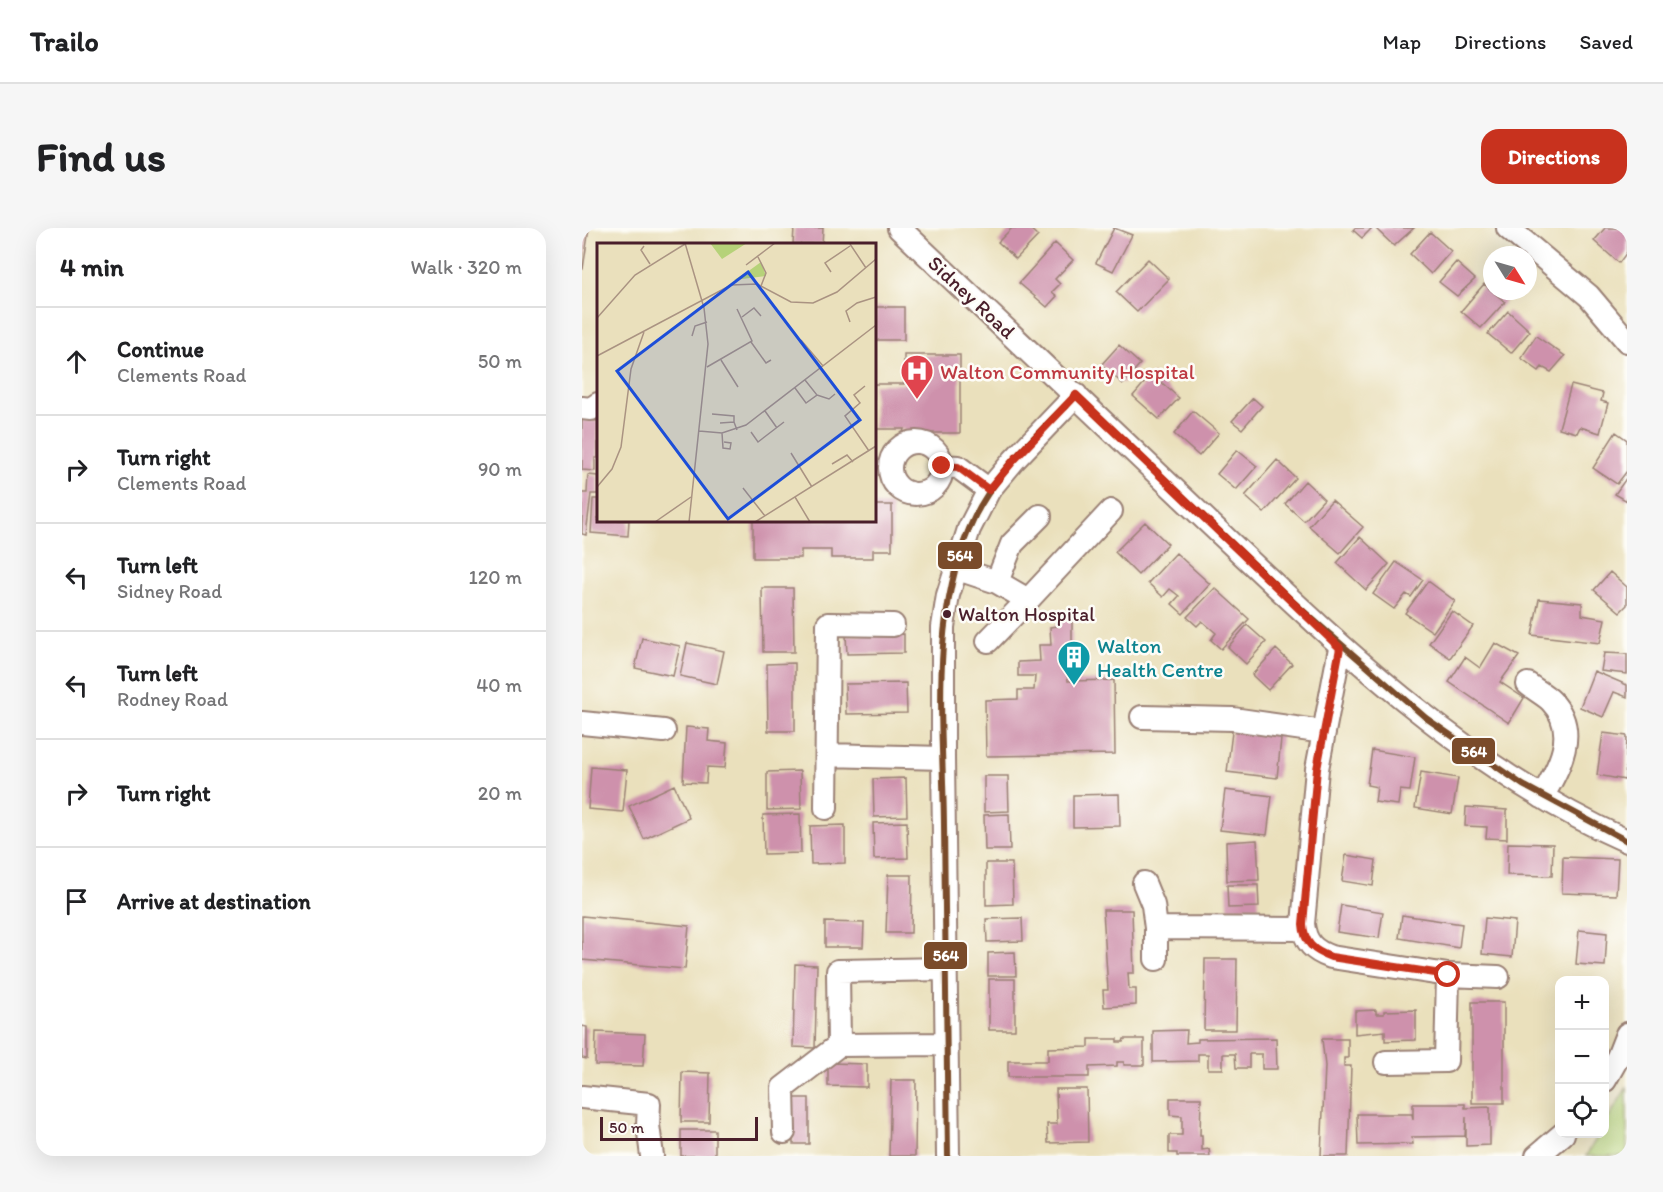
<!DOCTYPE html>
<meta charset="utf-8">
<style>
body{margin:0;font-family:Itim,sans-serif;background:#f6f6f6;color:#202124}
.controls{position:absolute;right:18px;bottom:18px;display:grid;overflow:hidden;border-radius:12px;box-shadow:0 6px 24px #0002}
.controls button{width:54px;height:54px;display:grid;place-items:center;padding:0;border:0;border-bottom:2px solid #e0e0e0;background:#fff;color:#202124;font:30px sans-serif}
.compass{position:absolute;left:901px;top:18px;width:54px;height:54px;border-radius:50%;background:#fff;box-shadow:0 6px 24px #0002;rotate:127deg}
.scale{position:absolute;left:18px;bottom:15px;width:158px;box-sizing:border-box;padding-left:6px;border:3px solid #4a1f2b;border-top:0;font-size:16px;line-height:21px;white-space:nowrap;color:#4a1f2b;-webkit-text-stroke:4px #fdfcf7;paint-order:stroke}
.stop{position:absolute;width:18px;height:18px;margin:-14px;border:4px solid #c8321e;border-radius:50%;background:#fff}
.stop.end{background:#c8321e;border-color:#fff;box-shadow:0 2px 6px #0008}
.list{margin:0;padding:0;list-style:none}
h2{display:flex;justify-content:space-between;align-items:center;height:78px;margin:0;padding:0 24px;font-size:26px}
h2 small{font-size:20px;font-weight:400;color:#757577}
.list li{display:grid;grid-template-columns:39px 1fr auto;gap:18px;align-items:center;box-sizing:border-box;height:108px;padding:0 24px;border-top:2px solid #e0e0e0}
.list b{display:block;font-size:22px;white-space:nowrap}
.list p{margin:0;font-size:20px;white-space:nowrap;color:#757577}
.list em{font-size:20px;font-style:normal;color:#757577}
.icon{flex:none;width:33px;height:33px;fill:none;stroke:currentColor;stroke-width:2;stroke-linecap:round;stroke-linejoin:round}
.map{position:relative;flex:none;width:1045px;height:928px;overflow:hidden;border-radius:18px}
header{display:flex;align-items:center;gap:36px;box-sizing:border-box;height:84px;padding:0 30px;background:#fff;border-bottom:2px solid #e0e0e0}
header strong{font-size:28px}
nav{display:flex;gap:33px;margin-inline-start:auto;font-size:21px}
.intro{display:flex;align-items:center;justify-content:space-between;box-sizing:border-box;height:144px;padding:0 36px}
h1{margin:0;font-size:42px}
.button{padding:15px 27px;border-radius:18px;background:#c8321e;color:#fff;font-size:21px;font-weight:700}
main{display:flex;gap:36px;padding:0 36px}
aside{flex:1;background:#fff;border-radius:18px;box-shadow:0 6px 24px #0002}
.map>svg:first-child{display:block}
.green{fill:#b6d279;stroke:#807852;stroke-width:1.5}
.building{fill:#ce91ac}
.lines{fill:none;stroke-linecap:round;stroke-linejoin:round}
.minor-casing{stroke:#9a8074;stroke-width:26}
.minor{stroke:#fff;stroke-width:22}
.bus-1-casing{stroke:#fdfcf7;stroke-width:10}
.bus-1{stroke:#7a4b2a;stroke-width:6}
.route{stroke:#c8321e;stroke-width:8}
.bus-dot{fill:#4a1f2b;stroke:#fdfcf7;stroke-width:2}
.labels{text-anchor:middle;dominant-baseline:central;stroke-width:5;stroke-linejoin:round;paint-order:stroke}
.bus-label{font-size:20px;fill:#4a1f2b;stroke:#fdfcf7;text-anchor:start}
.street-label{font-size:21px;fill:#4a1f2b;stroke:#fdfcf7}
.health-label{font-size:21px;fill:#be3a42;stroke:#fdfcf7;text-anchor:start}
.culture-label{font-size:21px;fill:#0d838f;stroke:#fdfcf7;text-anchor:start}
.inset-road{fill:none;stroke:#aa9382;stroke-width:1.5}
.view{fill:#1d4ed8;fill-opacity:0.15;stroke:#1d4ed8;stroke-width:3}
.inset-edge{fill:none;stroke:#4a1f2b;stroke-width:3}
.line-badge{stroke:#fdfcf7;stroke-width:2}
.badge-label{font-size:16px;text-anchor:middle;font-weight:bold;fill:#fff}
</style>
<header>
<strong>Trailo</strong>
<nav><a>Map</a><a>Directions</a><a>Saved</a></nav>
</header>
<div class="intro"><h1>Find us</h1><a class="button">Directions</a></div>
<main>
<aside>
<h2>4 min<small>Walk · 320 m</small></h2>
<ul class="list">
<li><svg class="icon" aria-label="ahead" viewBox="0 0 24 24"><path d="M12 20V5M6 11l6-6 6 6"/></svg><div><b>Continue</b><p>Clements Road</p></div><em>50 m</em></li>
<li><svg class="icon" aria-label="right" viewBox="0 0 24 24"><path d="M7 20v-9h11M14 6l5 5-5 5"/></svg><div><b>Turn right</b><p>Clements Road</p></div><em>90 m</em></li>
<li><svg class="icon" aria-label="left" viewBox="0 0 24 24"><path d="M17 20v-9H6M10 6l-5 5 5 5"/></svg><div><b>Turn left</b><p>Sidney Road</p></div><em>120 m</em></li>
<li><svg class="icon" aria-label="left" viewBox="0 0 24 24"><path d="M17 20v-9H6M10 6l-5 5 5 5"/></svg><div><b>Turn left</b><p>Rodney Road</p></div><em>40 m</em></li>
<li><svg class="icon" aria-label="right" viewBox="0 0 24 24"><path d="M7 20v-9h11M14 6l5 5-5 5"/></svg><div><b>Turn right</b></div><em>20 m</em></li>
<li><svg class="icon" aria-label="arrive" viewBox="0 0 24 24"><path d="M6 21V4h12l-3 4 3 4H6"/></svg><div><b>Arrive at destination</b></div></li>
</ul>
</aside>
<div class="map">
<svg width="1045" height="928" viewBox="0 0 1045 928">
<rect width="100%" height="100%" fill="#fdfcf7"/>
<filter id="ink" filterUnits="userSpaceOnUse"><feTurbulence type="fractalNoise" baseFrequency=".0167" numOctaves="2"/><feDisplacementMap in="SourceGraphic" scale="12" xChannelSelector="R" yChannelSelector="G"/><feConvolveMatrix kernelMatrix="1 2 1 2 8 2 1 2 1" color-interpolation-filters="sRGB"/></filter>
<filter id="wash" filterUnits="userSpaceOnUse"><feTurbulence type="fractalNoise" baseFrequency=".008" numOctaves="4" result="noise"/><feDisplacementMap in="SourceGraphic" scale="24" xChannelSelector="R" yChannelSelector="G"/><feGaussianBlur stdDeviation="1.35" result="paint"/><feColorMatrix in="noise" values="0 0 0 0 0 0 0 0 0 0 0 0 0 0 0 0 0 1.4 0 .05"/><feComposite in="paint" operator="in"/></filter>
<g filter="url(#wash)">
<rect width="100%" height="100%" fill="#eae0bc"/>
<!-- green -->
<path class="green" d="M1045 859V928H1004L1017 906H1023V896Z"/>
<g id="blocks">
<!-- building -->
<path class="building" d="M0 0H7L1 41H0Z
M212 0H241L240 16H211Z
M430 0H447L456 8 434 31 416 14Z
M532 0 550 7 531 43 514 35Z
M773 0H790L780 10 771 2Z
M793 0H832L812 18Z
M1023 0H1042L1045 3V24L1037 35 1012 13Z
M848 4 869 23 849 46 828 26Z
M473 15 491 32 473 51 478 56 470 64 475 68 465 79 437 55Z
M566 31 587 51 555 84 534 64Z
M874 34 893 51 875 68 857 54Z
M902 56 923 74 899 100 879 83Z
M294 79H322V112H293Z
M926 83 948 103 929 125 906 106Z
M954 108 983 128 969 144 960 139 957 143 939 130Z
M537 117 558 136 541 156 519 137Z
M322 127H378V205H321L322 201H292V156H322Z
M570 146 597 170 577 191 551 168Z
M989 157 1021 165 1019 173 1026 175 1018 205 998 199 995 205 977 200Z
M671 170 680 178 660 201 650 193Z
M611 183 637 205 617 228 592 206Z
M0 192 16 193V230H13V243L0 242Z
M1034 204 1045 212V243L1035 256 1011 240Z
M655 222 675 238 654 262 635 246Z
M695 232 714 250 682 285 663 268Z
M6 247 16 248V266H9L4 307 0 306V265H5Z
M1045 249V273L1033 266Z
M723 253 742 271 722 293 703 276Z
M11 271H16V292H47L46 308 9 305Z
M750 272 781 299 758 325 727 298Z
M292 277H310V322H291V330H249V322H219V330H171V292H292Z
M563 294 586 316 556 347 533 324Z
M778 309 807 336 784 362 755 335Z
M594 325 628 356 601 386 590 376 597 368 588 361 581 369 566 355Z
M814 334 841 352 829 369 824 366 812 381 791 366Z
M1028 344 1045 359V377L1038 384 1012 362Z
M846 353 873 373 851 404 823 385Z
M180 360H211L212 424H181Z
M633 360 667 391 639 421 629 412 634 405 620 393 615 398 605 389Z
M957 371 1000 375V387L1023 391 1018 415 950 407Z
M870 383 891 398 868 430 847 415Z
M475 385H490V443H485L486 453 532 452 533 526 404 528 403 472 436 471V462H452L453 448H436V434L458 433 457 417H469L468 399 475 398Z
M665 397 684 414 664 436 646 419Z
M322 406V425L265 426 264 407Z
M60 410 98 418 91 448 53 440Z
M105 415 142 423 135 456 98 448Z
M913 415 937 428 918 454 942 470 927 495 867 454 883 429 898 440Z
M694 421 710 436 686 462 670 447Z
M1022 425 1045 426V446L1019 443Z
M213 435V503H186L185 436Z
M1012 443 1045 457V469L1032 464 1021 489 998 479Z
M324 455 325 485 264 486 263 456Z
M651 496 700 501 695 550 645 544Z
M104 499 127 501 126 513 145 515 143 540 125 539 124 555 101 554Z
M1021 505 1045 508 1043 552 1015 547Z
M790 522 833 529 828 563 818 562 816 577 793 574 795 559 785 557Z
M9 539 45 542 41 584 6 581Z
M218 543 219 581 185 582V544Z
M839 544 876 550 870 586 833 580Z
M402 548H426L427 583 402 584Z
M324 550 325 588 292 589 291 551Z
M92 557 107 590 62 611 47 578Z
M643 562 690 568 685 607 638 602Z
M537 566 538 598 491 599V567Z
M884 579 925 582V611L904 610 905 599 883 598Z
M218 586 219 625 182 626 181 587Z
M427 586 428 622H403L402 587Z
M325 594 326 630 292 631 291 595Z
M263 597V635L229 636 228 598Z
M675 612 677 652 645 653 644 614Z
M926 615 971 616 970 648 925 647Z
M764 627 794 632 791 658 760 653Z
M981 629 1036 631 1034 667 980 665Z
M404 635H430L431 676 404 677Z
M306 647H330L329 705H304Z
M645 657H676L677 679 646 680Z
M759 677 801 684 797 710 755 704Z
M521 682H550L552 745H546L547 761H554V777L522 779 521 762H526Z
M820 687 880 696 877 720 817 710Z
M0 688 107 698 103 741 0 732Z
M440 690 441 713 405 714 404 691Z
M903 690 933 693 930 729 900 726Z
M243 694 282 695 281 719H243Z
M997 702 1025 705 1023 738 994 736Z
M433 724 434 748H406V725Z
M623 731H655L654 802H622Z
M213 736 235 737 233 820 211 819Z
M407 751H433V802H407Z
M890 774H922V875H890Z
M794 782V786H802V783L834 782V812L803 813V803L773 806V783Z
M0 798 5 799V831L0 830Z
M605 802 604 815 616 814V811L694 810 695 841H680V826H667V840H654L653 826H641V841H626V826H616V833L571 834V803Z
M14 804 63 806 61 838 13 837Z
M507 811H535V814H541L542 811H562V837H542V834H535V838L507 839V849H426V833H466V820L507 819Z
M740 811H766V830H762V838H769L766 928H739L743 838Z
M246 835 285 836V859L246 858Z
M100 844 128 845 127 894H99Z
M309 852H334L333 928H307Z
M474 861H505L506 914 466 915 465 896H475Z
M211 870H227V916H211Z
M588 870H619L618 907H620V922L627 921 628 928H595V925H587V907H600V888L588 887Z
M831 876H883V880L908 879V917L884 918V889L883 908 830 909 831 916 776 917 775 886H830L831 892Z
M99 902H133V928H99Z"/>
</g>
</g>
<g filter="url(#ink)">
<use href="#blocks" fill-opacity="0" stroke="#9a8074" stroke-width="1.5"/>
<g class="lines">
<defs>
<path id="minor" d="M317 0C419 96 520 192 620 288 750 411 879 539 1045 613
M926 0 1007 68 1045 113
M0 180 9 181 16 176
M308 240a26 26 0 1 1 52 0a26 26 0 1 1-52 0Z
M360 238 376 239 407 262
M373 340 415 354 430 316 458 288
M415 354 446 372 529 283
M406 413 446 372
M758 420 735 541 721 696C723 715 732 723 749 729L866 747 916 749
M946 456C953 462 963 467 969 473 998 503 977 540 960 569
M560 489 651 491 742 504
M0 495 82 503
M245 527 361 530
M244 580 246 396 311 397
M562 655 571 677 574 700
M574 731V700L721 701
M363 816 257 817 256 743 363 741
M804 834 864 833 866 747
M1023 852 1036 829 1045 806
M0 869 67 876 66 897 70 928
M202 904 201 860 257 817
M366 928 361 530V399L366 367 387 301 407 262 432 232 494 167
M955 928 981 906"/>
</defs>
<!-- minor casing -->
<use href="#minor" class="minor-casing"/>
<!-- minor -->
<use href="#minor" class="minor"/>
<defs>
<path id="bus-1" d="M494 167 711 374 844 490 941 557 1045 613
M366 928C365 818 363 707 362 597 361 498 348 394 387 301 409 247 455 208 494 167"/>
</defs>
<!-- bus-1 casing -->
<use href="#bus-1" class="bus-1-casing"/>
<!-- bus-1 -->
<use href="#bus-1" class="bus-1"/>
</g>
</g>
<g class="lines" filter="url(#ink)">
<!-- route -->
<path class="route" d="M360 238 376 239 407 262 432 232 494 167 758 420 735 541 721 696C722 715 732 723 749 729L866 747"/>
</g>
<!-- icons -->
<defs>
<symbol id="hospital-pin" viewBox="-11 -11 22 30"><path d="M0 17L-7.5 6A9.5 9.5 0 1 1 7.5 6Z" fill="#e0444e" stroke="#fdfcf7"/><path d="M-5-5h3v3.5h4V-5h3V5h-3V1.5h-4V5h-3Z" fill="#fff"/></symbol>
<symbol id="building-pin" viewBox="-11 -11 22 30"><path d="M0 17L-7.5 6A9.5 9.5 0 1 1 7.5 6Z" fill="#0f9aa8" stroke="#fdfcf7"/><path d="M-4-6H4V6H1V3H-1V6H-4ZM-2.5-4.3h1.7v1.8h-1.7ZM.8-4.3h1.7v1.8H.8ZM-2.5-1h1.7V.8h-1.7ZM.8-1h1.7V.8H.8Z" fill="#fff"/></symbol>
</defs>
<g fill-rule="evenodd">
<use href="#hospital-pin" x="316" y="124" width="38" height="52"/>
<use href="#building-pin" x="473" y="410" width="38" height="52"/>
</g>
<!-- markers -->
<circle class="bus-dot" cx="365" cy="386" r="5"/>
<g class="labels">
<!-- bus labels -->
<g class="bus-label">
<text x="376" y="386">Walton Hospital</text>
</g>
<!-- street labels -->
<g class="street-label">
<text transform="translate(390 69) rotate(43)">Sidney Road</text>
</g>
<!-- health labels -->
<g class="health-label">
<text x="358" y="143">Walton Community Hospital</text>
</g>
<!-- culture labels -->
<g class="culture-label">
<text x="515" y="417">Walton<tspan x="515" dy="24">Health Centre</tspan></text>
</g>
</g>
<!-- overview -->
<g transform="translate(15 15)">
<rect width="279" height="279" fill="#eae0bc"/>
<path d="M113 0H150L125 16ZM164 19 169 33 137 37 153 27Z" fill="#b6d279"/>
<path class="inset-road" d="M88 0 107 65 111 101 92 279M253 1 269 25M47 3 44 7 53 21M161 14 169 30 164 43M149 22 178 0M234 29 228 20 253 3M145 74 157 65 164 73M0 75 38 32 88 1M253 79 249 68 260 60 279 54M95 93 98 83 110 79M204 97 226 123M154 99 169 120 174 117M0 113 134 42 160 41 194 59 216 60 240 49 279 16M124 117 141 144M110 124 155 98 140 66M268 143 257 152 263 160 248 173 272 208M198 145 209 160 220 152 208 137M220 152 232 156 238 151M168 168 180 185M115 171 137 173V179M123 180 137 179 140 187M102 188 125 190 149 182 279 82M154 189 161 199 187 179M125 190 126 205 133 206 134 200 127 199M194 210 215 244M235 221 250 212 256 219M0 244 15 226 24 204 34 126 47 89M146 245 168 273M198 254 213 279M58 279 94 254M158 279 279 203"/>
<path class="view" d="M151 29 263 177 131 276 20 128Z"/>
<rect width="279" height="279" class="inset-edge"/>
</g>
<g class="line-badge">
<rect x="355" y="313" width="46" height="29" rx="6" fill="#7a4b2a"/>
<rect x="869" y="509" width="45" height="28" rx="6" fill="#7a4b2a"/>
<rect x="341" y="713" width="45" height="29" rx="6" fill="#7a4b2a"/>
</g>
<g class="badge-label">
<text x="378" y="333">564</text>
<text x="892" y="529">564</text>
<text x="364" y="733">564</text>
</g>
</svg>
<div class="controls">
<button>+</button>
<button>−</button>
<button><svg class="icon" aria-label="locate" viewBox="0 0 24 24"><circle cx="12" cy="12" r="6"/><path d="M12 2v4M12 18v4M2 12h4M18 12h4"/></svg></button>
</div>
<svg class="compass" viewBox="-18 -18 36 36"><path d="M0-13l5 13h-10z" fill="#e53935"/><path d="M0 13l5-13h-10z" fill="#757577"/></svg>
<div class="scale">50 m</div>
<div class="stop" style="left:866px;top:747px"></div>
<div class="stop end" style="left:360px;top:238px"></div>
</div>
</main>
